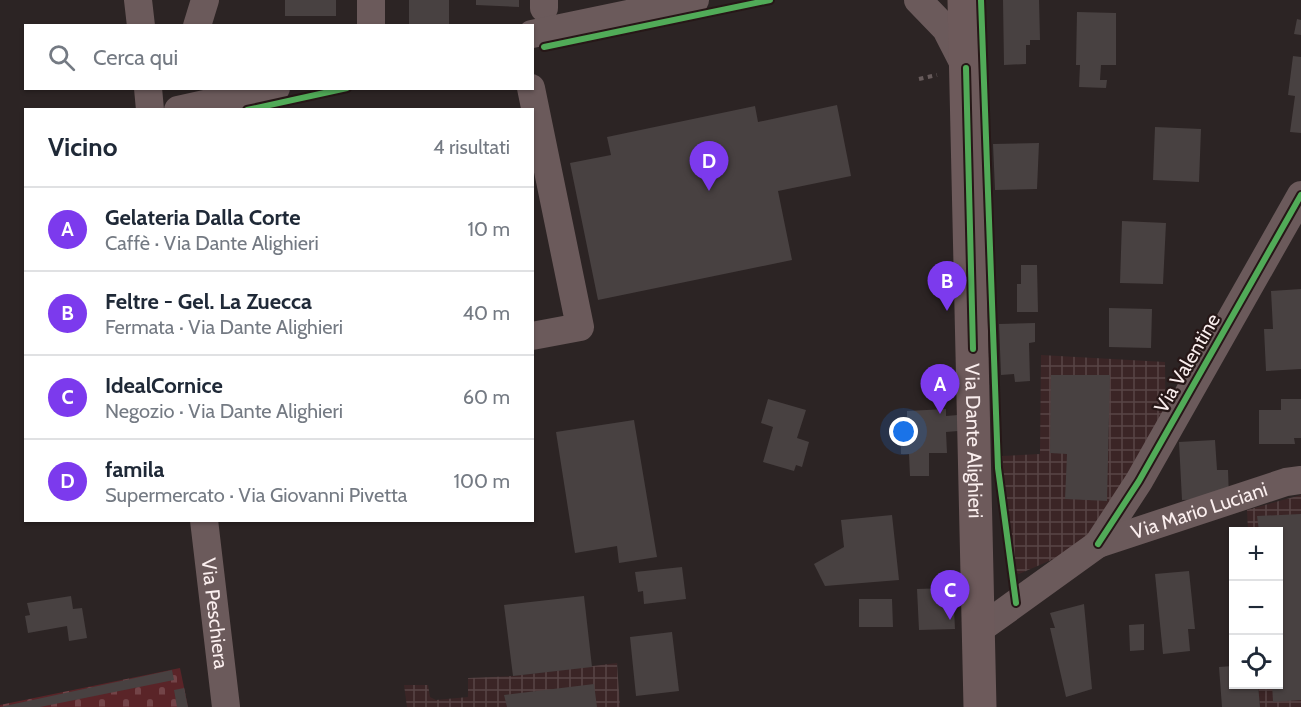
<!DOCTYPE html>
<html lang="it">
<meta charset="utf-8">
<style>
body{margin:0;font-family:Cabin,sans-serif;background:#f6f6f7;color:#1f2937}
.controls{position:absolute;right:18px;bottom:18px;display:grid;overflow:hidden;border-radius:0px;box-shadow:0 2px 4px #0004}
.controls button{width:54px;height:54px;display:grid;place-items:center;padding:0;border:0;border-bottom:2px solid #e0e1e3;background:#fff;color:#1f2937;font:30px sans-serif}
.you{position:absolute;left:904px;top:432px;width:21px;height:21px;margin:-15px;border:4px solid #fff;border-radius:50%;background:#1a73e8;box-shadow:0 0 0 9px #1a73e833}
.badge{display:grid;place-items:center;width:39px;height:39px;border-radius:50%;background:#7c3aed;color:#fff;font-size:20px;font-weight:700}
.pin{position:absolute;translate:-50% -50px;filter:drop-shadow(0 2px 3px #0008)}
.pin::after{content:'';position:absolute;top:32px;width:21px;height:18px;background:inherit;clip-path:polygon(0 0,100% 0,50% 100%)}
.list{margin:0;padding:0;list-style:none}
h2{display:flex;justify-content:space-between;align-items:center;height:78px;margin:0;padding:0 24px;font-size:26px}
h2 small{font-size:20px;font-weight:400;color:#747a83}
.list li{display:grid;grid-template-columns:39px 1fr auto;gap:18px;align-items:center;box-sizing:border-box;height:84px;padding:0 24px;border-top:2px solid #e0e1e3}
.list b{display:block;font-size:22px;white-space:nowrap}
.list p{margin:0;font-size:20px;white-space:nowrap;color:#747a83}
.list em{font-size:20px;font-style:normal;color:#747a83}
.icon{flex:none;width:33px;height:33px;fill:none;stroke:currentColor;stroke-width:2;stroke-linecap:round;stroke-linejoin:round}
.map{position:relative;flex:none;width:1301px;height:707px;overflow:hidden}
.search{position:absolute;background:#fff;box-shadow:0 2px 4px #0004;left:24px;top:24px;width:510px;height:66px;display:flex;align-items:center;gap:15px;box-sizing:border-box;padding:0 21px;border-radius:0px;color:#747a83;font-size:22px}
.panel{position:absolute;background:#fff;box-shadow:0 2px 4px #0004;left:24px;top:108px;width:510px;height:414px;border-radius:0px}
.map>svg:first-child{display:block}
.industrial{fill:url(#industrial-grid)}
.cemetery{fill:url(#cemetery-stones)}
.building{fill:#484141}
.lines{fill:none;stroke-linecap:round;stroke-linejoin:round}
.path{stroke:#675b5b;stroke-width:4;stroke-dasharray:4.5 4.5;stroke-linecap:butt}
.minor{stroke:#6b5a5b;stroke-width:28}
.major{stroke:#6d5a5b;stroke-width:33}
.cycleway-casing{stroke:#261717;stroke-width:10}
.cycleway{stroke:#51ab58;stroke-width:6}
.labels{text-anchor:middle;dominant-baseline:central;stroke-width:4.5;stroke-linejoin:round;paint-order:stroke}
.street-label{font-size:20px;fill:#faeeee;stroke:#261717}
</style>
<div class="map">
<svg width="1301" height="707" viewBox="0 0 1301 707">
<defs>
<pattern id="industrial-grid" width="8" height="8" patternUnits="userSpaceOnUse" patternTransform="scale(1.5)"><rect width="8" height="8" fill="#3b2526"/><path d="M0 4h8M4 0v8" fill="none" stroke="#584546"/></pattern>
<pattern id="cemetery-stones" width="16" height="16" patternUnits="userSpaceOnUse" patternTransform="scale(1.5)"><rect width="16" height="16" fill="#5a2428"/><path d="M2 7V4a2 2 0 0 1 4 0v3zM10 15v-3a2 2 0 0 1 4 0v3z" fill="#734448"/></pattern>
</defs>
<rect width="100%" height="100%" fill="#2c2424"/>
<!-- industrial -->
<path class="industrial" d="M1041 355 1165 362 1166 434 1117 508 1070 552 1019 574 1015 572 1001 456 1040 454Z
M1301 495V707H1260L1258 685 1278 684V532L1248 531 1247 510Z
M617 663 620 707H407L404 685H428L430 697 436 700 468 697V678L513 676Z"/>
<!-- cemetery -->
<path class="cemetery" d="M180 668 188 707H0V705Z"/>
<!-- building -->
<path class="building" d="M285 0H336V16H285Z
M409 0H449V26H409Z
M476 0H519V7L476 5Z
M1003 0H1039L1040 40H1030V45H1026V64L1004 65Z
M1077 12 1116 13V65H1101L1100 80H1107L1106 88 1079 87 1080 65H1076Z
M1297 19 1301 20V35L1294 34Z
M1293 56 1301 57V133L1290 132 1295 96 1288 95Z
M837 105 851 176 778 191 792 260 598 300 570 163 611 155 607 137 755 106 758 122Z
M1155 127 1201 129 1199 182 1153 180Z
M1039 143 1037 189 995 190 993 144Z
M1122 221 1166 223 1163 284 1120 283Z
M1021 265H1037L1038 312H1017V284H1021Z
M1301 289V369L1266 371 1264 329H1273L1271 291Z
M1109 308 1152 309 1151 348 1109 347Z
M1035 323V342L1029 343 1030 381 1015 382 1014 374 1001 375 999 324Z
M1051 375H1110L1107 501 1065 499 1067 454 1050 453Z
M768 399 806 410 797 438 809 442 802 467 796 465 794 471 763 462 773 427 761 423Z
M1281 399H1301V438H1294L1295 444H1259V410H1281Z
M946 409V416L958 415V431L946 432 947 453H929V476H910L909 454H901L900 421H907V411Z
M634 420 657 557 619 563 617 546 575 553 556 432Z
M1215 440 1217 470H1228L1229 498 1182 500 1179 442Z
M1301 514V700L1273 702 1272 684H1278V532L1259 531 1257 516Z
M892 515 899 580 825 586 814 564 844 547 841 520Z
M682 567 686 599 644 604 643 591 638 592 635 572Z
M1189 571 1195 629H1188L1190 651 1163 654 1155 574Z
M948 588 949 610H954L955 629 919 630 917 589Z
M71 596 73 609 82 608 87 638 69 641 67 626 28 633 25 616 30 615 27 603Z
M584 596 592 667 513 676 504 605Z
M859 599H892L893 627H859Z
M1084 604 1092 689 1066 697 1050 628H1055L1050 613Z
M1144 624V650L1130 651 1129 625Z
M672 632 679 691 636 696 630 637Z
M1233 666 1234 684H1258L1260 707H1222L1219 667Z
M172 670 174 680 40 707H0Z
M594 684 597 707H507L504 695Z
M184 688 188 707H177L174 690Z"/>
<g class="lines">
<!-- path -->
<path class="path" d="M919 79 937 75"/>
<!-- minor -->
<g class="minor">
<path d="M138 0 141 26"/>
<path d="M918 0 946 29 966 68"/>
<path d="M544 8V0"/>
<path d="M197 26 205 0"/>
<path d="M371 26V0"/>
<path d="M532 34 695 0"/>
<path d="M148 88 150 110"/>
<path d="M531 88 580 327 532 336"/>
<path d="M178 110 276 88"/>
<path id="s1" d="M204 520 226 707"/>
<path d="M1098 544 1139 481 1301 195"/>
<path id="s2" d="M980 629 1098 544 1286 482 1301 480"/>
</g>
<!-- major -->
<path class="major" id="s3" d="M964 0 980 707"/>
<defs>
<path id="cycleway" d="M981 0 998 468 1016 603
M544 47 770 0
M966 68 973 349
M247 110 347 88
M1098 544 1139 481 1301 195"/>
</defs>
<!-- cycleway casing -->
<use href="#cycleway" class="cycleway-casing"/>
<!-- cycleway -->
<use href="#cycleway" class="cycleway"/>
</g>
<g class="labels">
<!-- street labels -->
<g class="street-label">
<text transform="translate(1187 363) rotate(-60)">Via Valentine</text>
<text stroke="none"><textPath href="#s3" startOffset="441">Via Dante Alighieri</textPath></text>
<text stroke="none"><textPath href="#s2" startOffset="252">Via Mario Luciani</textPath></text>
<text stroke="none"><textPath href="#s1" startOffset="94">Via Peschiera</textPath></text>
</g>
</g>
</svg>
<div class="controls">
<button>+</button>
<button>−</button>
<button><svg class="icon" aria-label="locate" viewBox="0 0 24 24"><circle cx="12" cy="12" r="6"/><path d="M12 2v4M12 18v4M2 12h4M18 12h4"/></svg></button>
</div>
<div class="you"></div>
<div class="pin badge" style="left:940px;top:414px">A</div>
<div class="pin badge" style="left:947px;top:311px">B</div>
<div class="pin badge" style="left:950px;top:620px">C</div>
<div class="pin badge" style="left:709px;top:191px">D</div>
<div class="search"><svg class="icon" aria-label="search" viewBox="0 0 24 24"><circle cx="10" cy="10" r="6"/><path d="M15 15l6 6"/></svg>Cerca qui</div>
<section class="panel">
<h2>Vicino<small>4 risultati</small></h2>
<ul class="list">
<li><span class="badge">A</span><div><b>Gelateria Dalla Corte</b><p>Caffè · Via Dante Alighieri</p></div><em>10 m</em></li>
<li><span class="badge">B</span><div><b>Feltre - Gel. La Zuecca</b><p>Fermata · Via Dante Alighieri</p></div><em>40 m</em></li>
<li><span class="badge">C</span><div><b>IdealCornice</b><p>Negozio · Via Dante Alighieri</p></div><em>60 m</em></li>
<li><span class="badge">D</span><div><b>famila</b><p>Supermercato · Via Giovanni Pivetta</p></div><em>100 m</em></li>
</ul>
</section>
</div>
